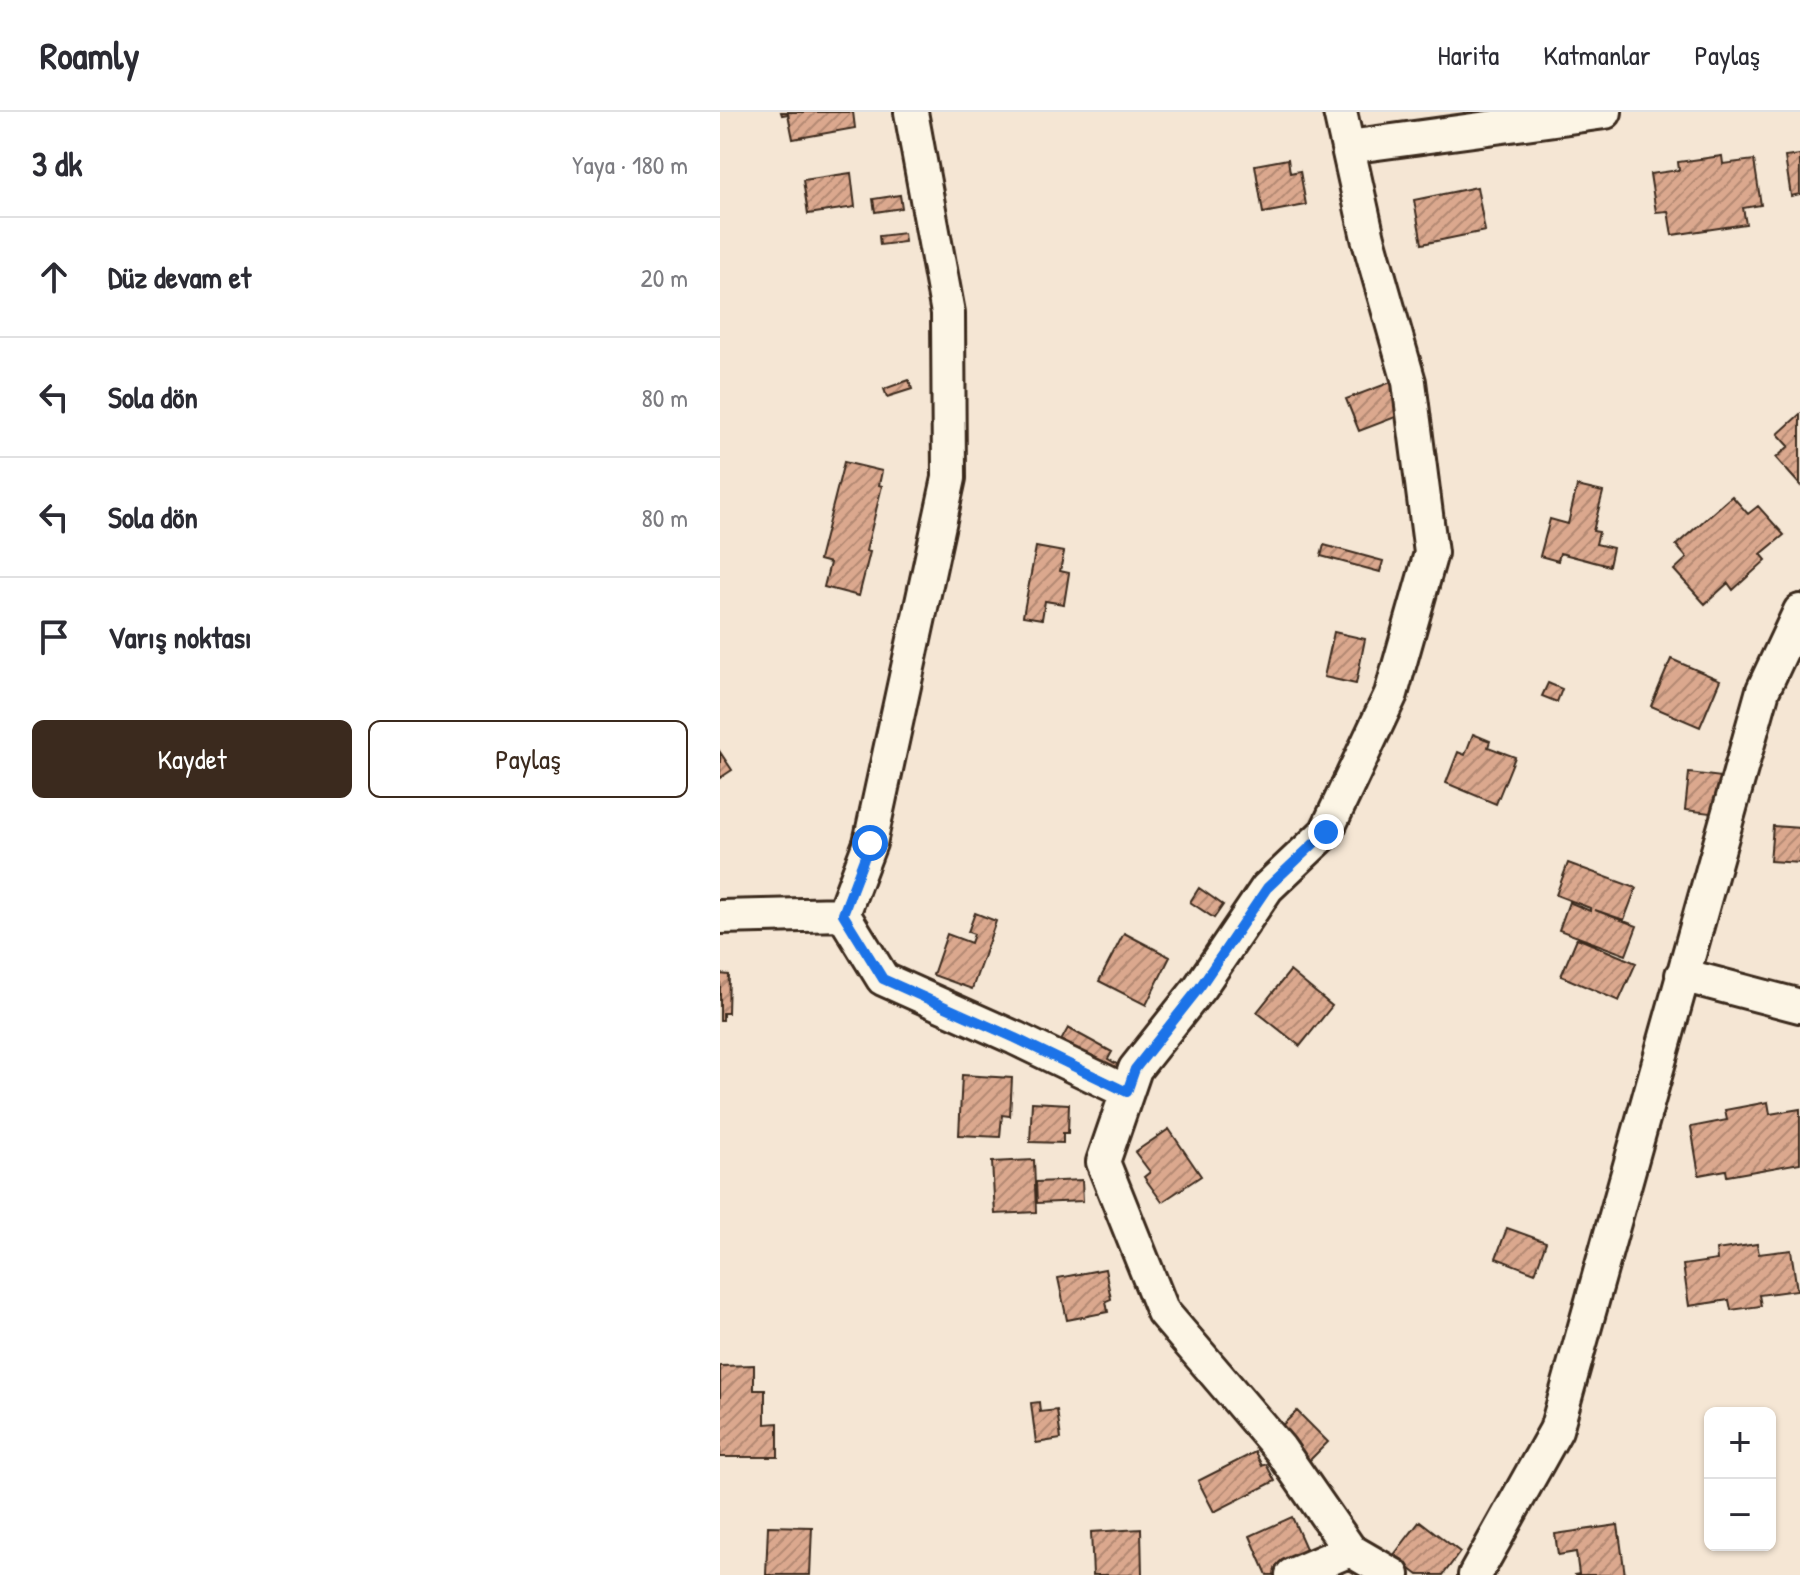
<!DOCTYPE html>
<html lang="tr">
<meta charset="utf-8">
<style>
body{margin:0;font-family:"Patrick Hand",sans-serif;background:#f2f2f3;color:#2b2b33}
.controls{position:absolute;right:24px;bottom:24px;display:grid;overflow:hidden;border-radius:12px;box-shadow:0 2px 6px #0004}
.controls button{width:72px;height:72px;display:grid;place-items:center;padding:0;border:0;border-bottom:2px solid #e1e1e2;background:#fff;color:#2b2b33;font:40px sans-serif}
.stop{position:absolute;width:24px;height:24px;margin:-18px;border:6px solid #1a73e8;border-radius:50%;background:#fff}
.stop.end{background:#1a73e8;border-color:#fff;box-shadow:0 2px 8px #0008}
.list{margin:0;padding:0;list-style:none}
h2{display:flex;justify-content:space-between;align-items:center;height:104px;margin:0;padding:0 32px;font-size:34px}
h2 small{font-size:26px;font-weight:400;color:#7c7c81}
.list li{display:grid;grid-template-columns:52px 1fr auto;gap:24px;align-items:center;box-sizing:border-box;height:120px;padding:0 32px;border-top:2px solid #e1e1e2}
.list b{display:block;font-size:30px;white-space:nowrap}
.list em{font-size:26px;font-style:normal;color:#7c7c81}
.actions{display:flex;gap:16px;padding:24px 32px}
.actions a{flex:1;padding:18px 0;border:2px solid #3b2a1e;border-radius:12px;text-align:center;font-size:28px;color:#3b2a1e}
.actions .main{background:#3b2a1e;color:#fff}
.icon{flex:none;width:44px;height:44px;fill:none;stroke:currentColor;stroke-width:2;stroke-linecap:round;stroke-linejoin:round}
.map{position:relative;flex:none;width:1080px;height:1463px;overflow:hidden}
header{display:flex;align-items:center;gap:48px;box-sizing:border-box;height:112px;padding:0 40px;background:#fff;border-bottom:2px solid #e1e1e2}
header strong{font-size:38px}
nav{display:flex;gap:44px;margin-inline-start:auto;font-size:28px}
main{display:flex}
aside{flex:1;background:#fff}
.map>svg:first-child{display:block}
.building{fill:url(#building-hatch);stroke:#3b2a1e;stroke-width:2}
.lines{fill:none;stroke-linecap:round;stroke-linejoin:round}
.street-casing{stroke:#3b2a1e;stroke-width:38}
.street{stroke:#fcf5e5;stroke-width:32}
.route{stroke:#1a73e8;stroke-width:10}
</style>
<header>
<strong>Roamly</strong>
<nav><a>Harita</a><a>Katmanlar</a><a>Paylaş</a></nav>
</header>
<main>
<aside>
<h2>3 dk<small>Yaya · 180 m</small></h2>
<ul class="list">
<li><svg class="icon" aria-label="ahead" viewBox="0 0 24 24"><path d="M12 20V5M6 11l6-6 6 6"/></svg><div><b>Düz devam et</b></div><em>20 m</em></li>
<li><svg class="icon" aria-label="left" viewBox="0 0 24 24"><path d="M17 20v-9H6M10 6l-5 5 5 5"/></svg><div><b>Sola dön</b></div><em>80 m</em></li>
<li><svg class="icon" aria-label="left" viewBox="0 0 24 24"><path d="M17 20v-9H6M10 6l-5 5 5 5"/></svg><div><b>Sola dön</b></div><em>80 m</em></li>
<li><svg class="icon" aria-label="arrive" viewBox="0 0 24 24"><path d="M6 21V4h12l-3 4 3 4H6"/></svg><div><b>Varış noktası</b></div></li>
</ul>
<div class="actions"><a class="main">Kaydet</a><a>Paylaş</a></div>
</aside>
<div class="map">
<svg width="1080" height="1463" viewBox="0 0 1080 1463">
<defs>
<pattern id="building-hatch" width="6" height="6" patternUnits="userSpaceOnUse" patternTransform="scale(2)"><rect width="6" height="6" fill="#dba88e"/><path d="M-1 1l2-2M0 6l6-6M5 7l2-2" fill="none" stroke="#b38973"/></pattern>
</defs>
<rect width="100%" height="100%" fill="#f5e6d4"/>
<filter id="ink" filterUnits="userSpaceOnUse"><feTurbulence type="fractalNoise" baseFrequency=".0125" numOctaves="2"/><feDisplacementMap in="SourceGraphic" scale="16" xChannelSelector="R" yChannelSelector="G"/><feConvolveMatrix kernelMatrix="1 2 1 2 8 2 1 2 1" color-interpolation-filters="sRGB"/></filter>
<g filter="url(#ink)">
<!-- building -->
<path class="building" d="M61 0H133L135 16 73 27 68 2 62 3Z
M1080 43V82L1071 84 1065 45Z
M1002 44 1003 52 1034 48 1041 93 1023 96 1026 112 952 123 948 99 936 100 930 62 959 58 958 50Z
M568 47 570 61 580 59 586 93 543 101 535 53Z
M131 61 135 95 88 102 83 68Z
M757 75 765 119 702 132 694 88Z
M180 83 182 96 155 100 153 87Z
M184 121 185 130 160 133 159 124Z
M189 268 192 277 167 285 164 277Z
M674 269 686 301 639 319 626 287Z
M1080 302V373L1056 346 1069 334 1058 322Z
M124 350 162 359 159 373 162 374 146 439 150 440 139 484 104 475 110 451 99 448Z
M857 374 883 380 873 419 879 420 876 432 893 436 889 454 840 441 838 449 820 444 830 407 848 412Z
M1012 384 1028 402 1038 394 1064 423 1041 442 1046 448 1013 478 1008 471 985 492 954 458 967 446 956 433Z
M604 433 663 449 660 460 601 444Z
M316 435 344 440 340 459 349 461 344 492 325 489 322 507 303 504Z
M614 520 645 527 636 572 604 565Z
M951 547 1000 568 980 615 931 594Z
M828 571 842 577 837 590 822 584Z
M753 622 770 629 768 635 795 645 776 692 726 671 738 640 745 643Z
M0 640 12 658 0 666Z
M969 661 1002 665 998 702 965 698Z
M1053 714 1080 716V751L1050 749Z
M848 751 916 776 904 808 875 798 917 814 906 843 839 818 849 790 870 799V796L836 783Z
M479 776 503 793 494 806 470 790Z
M255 801 276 809 252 877 213 863 227 822 251 831 254 822 248 820Z
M404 821 450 845 426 893 379 869Z
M857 826 916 851 899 889 841 864Z
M570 859 612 894 580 934 537 900Z
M0 862 9 863 8 901H3V908H0Z
M348 916 392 940 388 947 400 954 392 969 336 938Z
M242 963 292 966 290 1004 282 1003 280 1025 239 1023Z
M312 990 349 992 348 1021H343V1031L310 1030Z
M1048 990 1050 1002 1080 997V1051L1007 1064 1006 1058 979 1063 971 1015 1007 1008 1005 998Z
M449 1017 481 1064 442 1090 424 1065 430 1060 415 1040Z
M314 1048 316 1100 275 1102 272 1050Z
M362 1068 363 1089 317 1091 316 1070Z
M787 1116 826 1130 815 1161 776 1146Z
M1037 1132 1039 1142 1071 1138 1077 1178 1039 1183 1041 1194 1011 1198 1009 1188 969 1194 963 1153 997 1148 996 1138Z
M385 1157 391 1187 386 1189 388 1200 347 1208 338 1166Z
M34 1253V1278H45V1312L58 1311V1345H0V1254Z
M319 1290 320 1300 337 1298 341 1327 316 1331 311 1291Z
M577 1299 608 1330 583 1355 552 1323Z
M535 1340 542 1354 546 1352 555 1369 494 1400 478 1369Z
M572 1405 592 1450 564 1463H547L530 1424Z
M700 1409 740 1440 723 1463H698L673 1444Z
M898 1413 905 1463H854L859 1462 856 1440 838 1443 835 1422Z
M48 1414 92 1415 90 1463H46Z
M421 1417 422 1463H373L371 1420Z"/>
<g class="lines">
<defs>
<path id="street" d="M620 0 648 126 689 270 711 441 671 582 606 720 547 776 480 875 415 957 383 1050 443 1200 560 1337 630 1438 673 1463
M628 35 885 0
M123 802 150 731 229 366 228 201 191 0
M0 805 123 802 163 867 295 926 407 980
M962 863 1080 894
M572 1463 630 1438
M755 1463 836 1318 1043 578 1080 499"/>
</defs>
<!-- street casing -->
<use href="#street" class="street-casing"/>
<!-- street -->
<use href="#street" class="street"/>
</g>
</g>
<g class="lines" filter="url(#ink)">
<!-- route -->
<path class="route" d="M150 731 123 802 163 867 295 926 407 980 415 957 480 875 547 776 606 720"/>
</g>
</svg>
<div class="controls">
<button>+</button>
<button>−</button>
</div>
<div class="stop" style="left:150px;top:731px"></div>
<div class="stop end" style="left:606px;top:720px"></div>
</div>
</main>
